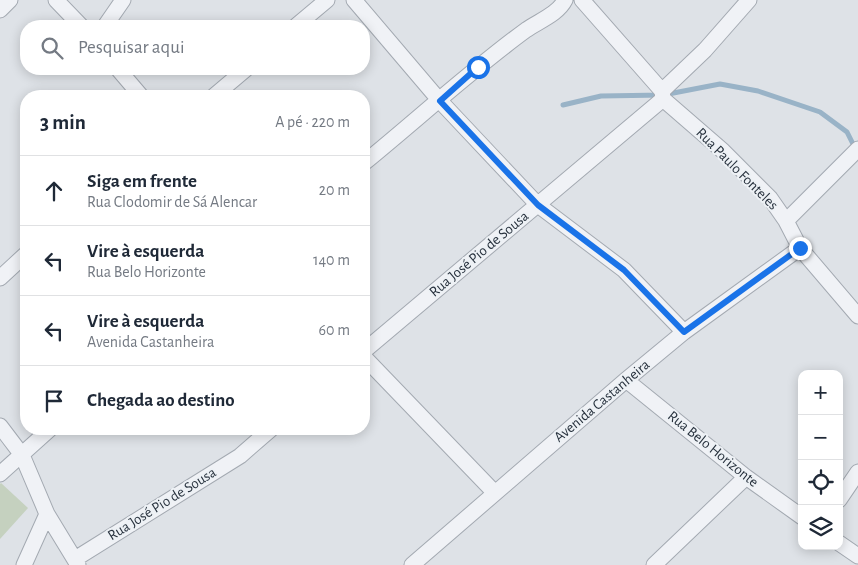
<!DOCTYPE html>
<html lang="pt">
<meta charset="utf-8">
<style>
body{margin:0;font-family:"Alegreya Sans",sans-serif;background:#f2f2f3;color:#1f2937}
.controls{position:absolute;right:15px;bottom:15px;display:grid;overflow:hidden;border-radius:10px;box-shadow:0 2px 12px #0003}
.controls button{width:45px;height:45px;display:grid;place-items:center;padding:0;border:0;border-bottom:1px solid #e0e1e3;background:#fff;color:#1f2937;font:25px sans-serif}
.stop{position:absolute;width:15px;height:15px;margin:-11px;border:4px solid #1a73e8;border-radius:50%;background:#fff}
.stop.end{background:#1a73e8;border-color:#fff;box-shadow:0 1px 5px #0008}
.list{margin:0;padding:0;list-style:none}
h2{display:flex;justify-content:space-between;align-items:center;height:65px;margin:0;padding:0 20px;font-size:21px}
h2 small{font-size:16px;font-weight:400;color:#747a83}
.list li{display:grid;grid-template-columns:32px 1fr auto;gap:15px;align-items:center;box-sizing:border-box;height:70px;padding:0 20px;border-top:1px solid #e0e1e3}
.list b{display:block;font-size:19px;white-space:nowrap}
.list p{margin:0;font-size:16px;white-space:nowrap;color:#747a83}
.list em{font-size:16px;font-style:normal;color:#747a83}
.icon{flex:none;width:28px;height:28px;fill:none;stroke:currentColor;stroke-width:2;stroke-linecap:round;stroke-linejoin:round}
.map{position:relative;flex:none;width:858px;height:565px;overflow:hidden}
.search{position:absolute;background:#fff;box-shadow:0 2px 12px #0003;left:20px;top:20px;width:350px;height:55px;display:flex;align-items:center;gap:12px;box-sizing:border-box;padding:0 18px;border-radius:20px;color:#747a83;font-size:19px}
.panel{position:absolute;background:#fff;box-shadow:0 2px 12px #0003;left:20px;top:90px;width:350px;height:345px;border-radius:20px}
.map>svg:first-child{display:block}
.green{fill:#c5d1bf}
.lines{fill:none;stroke-linecap:round;stroke-linejoin:round}
.stream{stroke:#99b3c7;stroke-width:5}
.minor-casing{stroke:#a3a9b1;stroke-width:17}
.minor{stroke:#f0f2f6;stroke-width:15}
.route{stroke:#1a73e8;stroke-width:6}
.labels{text-anchor:middle;dominant-baseline:central;stroke-width:4;stroke-linejoin:round;paint-order:stroke}
.street-label{font-size:15px;fill:#27313d;stroke:#edf1f5}
</style>
<div class="map">
<svg width="858" height="565" viewBox="0 0 858 565">
<rect width="100%" height="100%" fill="#dee2e7"/>
<!-- green -->
<path class="green" d="M1 483 28 508 0 539V484Z"/>
<g class="lines">
<!-- stream -->
<path class="stream" d="M563 105 601 96 663 95 720 84 758 91 820 112 847 132 855 148"/>
<defs>
<path id="minor" d="M56 0 81 26
M354 0 440 101 538 205 624 270 684 332
M582 0 662 91 663 99
M0 10 10 0
M105 26 123 0
M296 26 327 0
M118 69 141 96
M662 91 705 50 749 0
M214 96 246 69
M663 99 723 151 770 198 786 221 800 248 858 316
M364 163C418 119 470 71 526 30 539 21 558 14 565 0
M786 221 858 149
M0 278 26 254
M364 351 663 99
M364 357 494 492
M626 380 746 477 802 517
M0 426 22 455 47 514 78 565
M0 474 50 429
M839 500 858 472
M839 543 858 556
M75 559 240 456 271 429
M24 565 47 514
M412 565 626 380 684 332 800 248
M654 565 746 477"/>
</defs>
<!-- minor casing -->
<use href="#minor" class="minor-casing"/>
<!-- minor -->
<use href="#minor" class="minor"/>
</g>
<g class="lines">
<!-- route -->
<path class="route" d="M478 67 440 101 538 205 624 270 684 332 800 248"/>
</g>
<g class="labels">
<!-- street labels -->
<g class="street-label">
<text transform="translate(737 169) rotate(45)">Rua Paulo Fonteles</text>
<text transform="translate(479 254) rotate(-40)">Rua José Pio de Sousa</text>
<text transform="translate(602 401) rotate(-40)">Avenida Castanheira</text>
<text transform="translate(713 449) rotate(39)">Rua Belo Horizonte</text>
<text transform="translate(162 504) rotate(-32)">Rua José Pio de Sousa</text>
</g>
</g>
</svg>
<div class="controls">
<button>+</button>
<button>−</button>
<button><svg class="icon" aria-label="locate" viewBox="0 0 24 24"><circle cx="12" cy="12" r="6"/><path d="M12 2v4M12 18v4M2 12h4M18 12h4"/></svg></button>
<button><svg class="icon" aria-label="layers" viewBox="0 0 24 24"><path d="M12 4l9 5-9 5-9-5zM3 14l9 5 9-5"/></svg></button>
</div>
<div class="stop" style="left:478px;top:67px"></div>
<div class="stop end" style="left:800px;top:248px"></div>
<div class="search"><svg class="icon" aria-label="search" viewBox="0 0 24 24"><circle cx="10" cy="10" r="6"/><path d="M15 15l6 6"/></svg>Pesquisar aqui</div>
<section class="panel">
<h2>3 min<small>A pé · 220 m</small></h2>
<ul class="list">
<li><svg class="icon" aria-label="ahead" viewBox="0 0 24 24"><path d="M12 20V5M6 11l6-6 6 6"/></svg><div><b>Siga em frente</b><p>Rua Clodomir de Sá Alencar</p></div><em>20 m</em></li>
<li><svg class="icon" aria-label="left" viewBox="0 0 24 24"><path d="M17 20v-9H6M10 6l-5 5 5 5"/></svg><div><b>Vire à esquerda</b><p>Rua Belo Horizonte</p></div><em>140 m</em></li>
<li><svg class="icon" aria-label="left" viewBox="0 0 24 24"><path d="M17 20v-9H6M10 6l-5 5 5 5"/></svg><div><b>Vire à esquerda</b><p>Avenida Castanheira</p></div><em>60 m</em></li>
<li><svg class="icon" aria-label="arrive" viewBox="0 0 24 24"><path d="M6 21V4h12l-3 4 3 4H6"/></svg><div><b>Chegada ao destino</b></div></li>
</ul>
</section>
</div>
